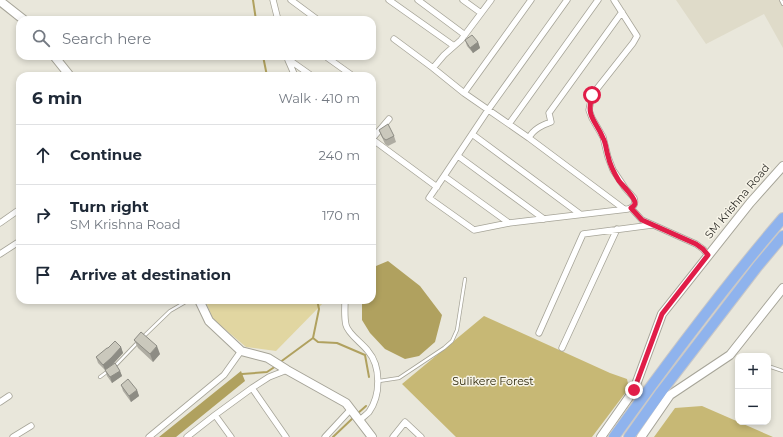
<!DOCTYPE html>
<meta charset="utf-8">
<style>
body{margin:0;font-family:Montserrat,sans-serif;background:#f2f2f3;color:#1f2937}
.controls{position:absolute;right:12px;bottom:12px;display:grid;overflow:hidden;border-radius:8px;box-shadow:0 2px 6px #0003}
.controls button{width:36px;height:36px;display:grid;place-items:center;padding:0;border:0;border-bottom:1px solid #e0e1e3;background:#fff;color:#1f2937;font:20px sans-serif}
.stop{position:absolute;width:12px;height:12px;margin:-9px;border:3px solid #e11d48;border-radius:50%;background:#fff}
.stop.end{background:#e11d48;border-color:#fff;box-shadow:0 1px 4px #0008}
.list{margin:0;padding:0;list-style:none}
h2{display:flex;justify-content:space-between;align-items:center;height:52px;margin:0;padding:0 16px;font-size:17px}
h2 small{font-size:13px;font-weight:400;color:#747a83}
.list li{display:grid;grid-template-columns:26px 1fr auto;gap:12px;align-items:center;box-sizing:border-box;height:60px;padding:0 16px;border-top:1px solid #e0e1e3}
.list b{display:block;font-size:15px;white-space:nowrap}
.list p{margin:0;font-size:13px;white-space:nowrap;color:#747a83}
.list em{font-size:13px;font-style:normal;color:#747a83}
.icon{flex:none;width:22px;height:22px;fill:none;stroke:currentColor;stroke-width:2;stroke-linecap:round;stroke-linejoin:round}
.map{position:relative;flex:none;width:783px;height:437px;overflow:hidden}
.search{position:absolute;background:#fff;box-shadow:0 2px 6px #0003;left:16px;top:16px;width:360px;height:44px;display:flex;align-items:center;gap:10px;box-sizing:border-box;padding:0 14px;border-radius:12px;color:#747a83;font-size:15px}
.panel{position:absolute;background:#fff;box-shadow:0 2px 6px #0003;left:16px;top:72px;width:360px;height:232px;border-radius:12px}
.map>svg:first-child{display:block}
.built{fill:#dfdbc9}
.green{fill:#e1d6a1}
.forest{fill:#c7b875}
.water{fill:#b0a15f}
.lines{fill:none;stroke-linecap:round;stroke-linejoin:round}
.stream{stroke:#b0a15f;stroke-width:2}
.lane-casing{stroke:#a6a498;stroke-width:4}
.street-casing{stroke:#a6a498;stroke-width:7}
.secondary-casing{stroke:#a6a498;stroke-width:10}
.highway-casing{stroke:#c9c8c7;stroke-width:12}
.lane{stroke:#fff;stroke-width:2.5}
.street{stroke:#fff;stroke-width:5.5}
.secondary{stroke:#fff;stroke-width:8}
.highway{stroke:#8fb3ed;stroke-width:10}
.wall{fill:#aeaca2}
.shaded-wall{fill:#8d8c84}
.building{fill:#cac8bc;stroke:#8d8c84}
.route{stroke:#e11d48;stroke-width:5}
.labels{text-anchor:middle;dominant-baseline:central;stroke-width:3;stroke-linejoin:round;paint-order:stroke}
.street-label{font-size:11px;fill:#2e2d28;stroke:#f7f4e8}
.park-label{font-size:11px;fill:#2f290a;stroke:#f7f4e8}
</style>
<div class="map">
<svg width="783" height="437" viewBox="0 0 783 437">
<rect width="100%" height="100%" fill="#e9e7db"/>
<!-- built -->
<path class="built" d="M676 0H783V48L764 14 706 44Z"/>
<!-- green -->
<path class="green" d="M205 300H326L276 351 246 347 213 319Z"/>
<!-- forest -->
<path class="forest" d="M484 316 610 373 627 379 629 388 592 437H456L402 384Z
M702 406 773 437H654L675 408Z"/>
<!-- water -->
<path class="water" d="M388 261 420 286 442 315 435 342 419 356 405 359 385 349 370 333 362 320V300H372V273L376 266Z
M241 371 245 381 176 437H159Z"/>
<g class="lines">
<!-- stream -->
<path class="stream" d="M253 0 256 20
M263 56 267 76
M313 338 318 342 337 343 365 355 369 377
M279 363 313 338 319 309 317 300
M241 375 242 374 267 372 276 366
M357 414 366 406
M333 437 354 417"/>
<defs>
<path id="lane" d="M781 0 783 4
M143 337 170 311 189 300
M115 366 138 342
M768 366 783 371
M100 377 108 371
M379 381 399 378 444 348 452 341 457 330 465 279"/>
<path id="street" d="M273 0 278 20
M291 0 318 20
M389 0 454 46
M418 0 465 35
M463 0 481 13
M567 0 488 110 444 176 429 198 474 230 509 223 628 209C634 207 636 204 634 198L625 188 613 170 608 157 603 137 592 118 589 110 592 95 633 43 637 36 614 0
M394 39 433 68 464 93 529 138 624 209
M325 56 353 76
M288 59 312 76
M288 60 295 76
M433 68 444 55 461 40 491 0
M464 93 531 0
M509 124 598 0
M472 134 580 214
M529 138C533 129 543 125 551 122L549 113 622 12
M372 139 437 187
M372 139 389 119
M458 156 544 219
M444 176 509 223
M631 208 642 220 696 244 703 249 708 255
M0 223 20 209
M0 254 20 241
M345 300C345 308 344 317 346 325 348 334 362 343 368 351 381 366 381 395 369 412 366 415 363 417 360 420
M539 333 583 234 652 225
M562 348 617 229
M252 388 269 377 287 370
M0 402 9 396
M215 415 231 437
M13 437 31 426
M149 437 224 375 241 351
M187 437 215 415 252 388 286 437
M325 437 351 409
M393 437 405 422 421 437"/>
<path id="secondary" d="M0 1 24 20
M54 56 70 76
M199 300 209 321 241 351 268 358 287 370 346 403 372 437
M601 437 634 390 662 314 750 203 783 166
M641 437 670 395 730 355 783 288"/>
<path id="highway" d="M614 437C668 362 723 288 783 218
M629 437 661 392 757 267 783 236"/>
</defs>
<!-- lane casing -->
<use href="#lane" class="lane-casing"/>
<!-- street casing -->
<use href="#street" class="street-casing"/>
<!-- secondary casing -->
<use href="#secondary" class="secondary-casing"/>
<!-- highway casing -->
<use href="#highway" class="highway-casing"/>
<!-- lane -->
<use href="#lane" class="lane"/>
<!-- street -->
<use href="#street" class="street"/>
<!-- secondary -->
<use href="#secondary" class="secondary"/>
<!-- highway -->
<use href="#highway" class="highway"/>
</g>
<!-- wall -->
<path class="wall" d="M465 40 478 42 480 48 473 53 467 46Z
M379 130 394 136 396 142 388 146 385 144 381 135Z
M134 340 160 354 153 362 138 348Z
M121 347 123 353 114 363 120 371 122 376 112 383 107 376 105 370 98 363 96 357 108 348Z
M121 385 137 390 139 396 131 402 123 391Z"/>
<!-- shaded-wall -->
<path class="shaded-wall" d="M478 42 480 48 473 53 470 48Z
M157 346 160 354 153 362 150 354Z
M121 347 123 353 113 364 105 370 103 365Z
M120 371 122 376 112 383 110 377Z
M137 390 139 396 131 402 129 396Z"/>
<!-- building -->
<path class="building" d="M472 35 478 42 470 48 465 40Z
M388 124 394 136 386 140 383 138 379 130Z
M141 332 157 346 150 354 134 340Z
M115 341 121 347 111 358 103 365 96 357 107 348H108Z
M115 363 120 371 110 377 105 370Z
M128 379 137 390 129 396 121 385Z"/>
<g class="lines">
<!-- route -->
<path class="route" d="M592 95C586 118 595 119 603 138 606 143 606 150 608 156 610 165 614 173 619 181 623 186 635 197 635 203 635 206 633 206 631 208L642 220 696 244 703 249 708 255 662 314 634 390"/>
</g>
<g class="labels">
<!-- street labels -->
<g class="street-label">
<text transform="translate(737 201) rotate(-50)">SM Krishna Road</text>
</g>
<!-- park labels -->
<g class="park-label">
<text x="493" y="381">Sulikere Forest</text>
</g>
</g>
</svg>
<div class="controls">
<button>+</button>
<button>−</button>
</div>
<div class="stop" style="left:592px;top:95px"></div>
<div class="stop end" style="left:634px;top:390px"></div>
<div class="search"><svg class="icon" aria-label="search" viewBox="0 0 24 24"><circle cx="10" cy="10" r="6"/><path d="M15 15l6 6"/></svg>Search here</div>
<section class="panel">
<h2>6 min<small>Walk · 410 m</small></h2>
<ul class="list">
<li><svg class="icon" aria-label="ahead" viewBox="0 0 24 24"><path d="M12 20V5M6 11l6-6 6 6"/></svg><div><b>Continue</b></div><em>240 m</em></li>
<li><svg class="icon" aria-label="right" viewBox="0 0 24 24"><path d="M7 20v-9h11M14 6l5 5-5 5"/></svg><div><b>Turn right</b><p>SM Krishna Road</p></div><em>170 m</em></li>
<li><svg class="icon" aria-label="arrive" viewBox="0 0 24 24"><path d="M6 21V4h12l-3 4 3 4H6"/></svg><div><b>Arrive at destination</b></div></li>
</ul>
</section>
</div>
